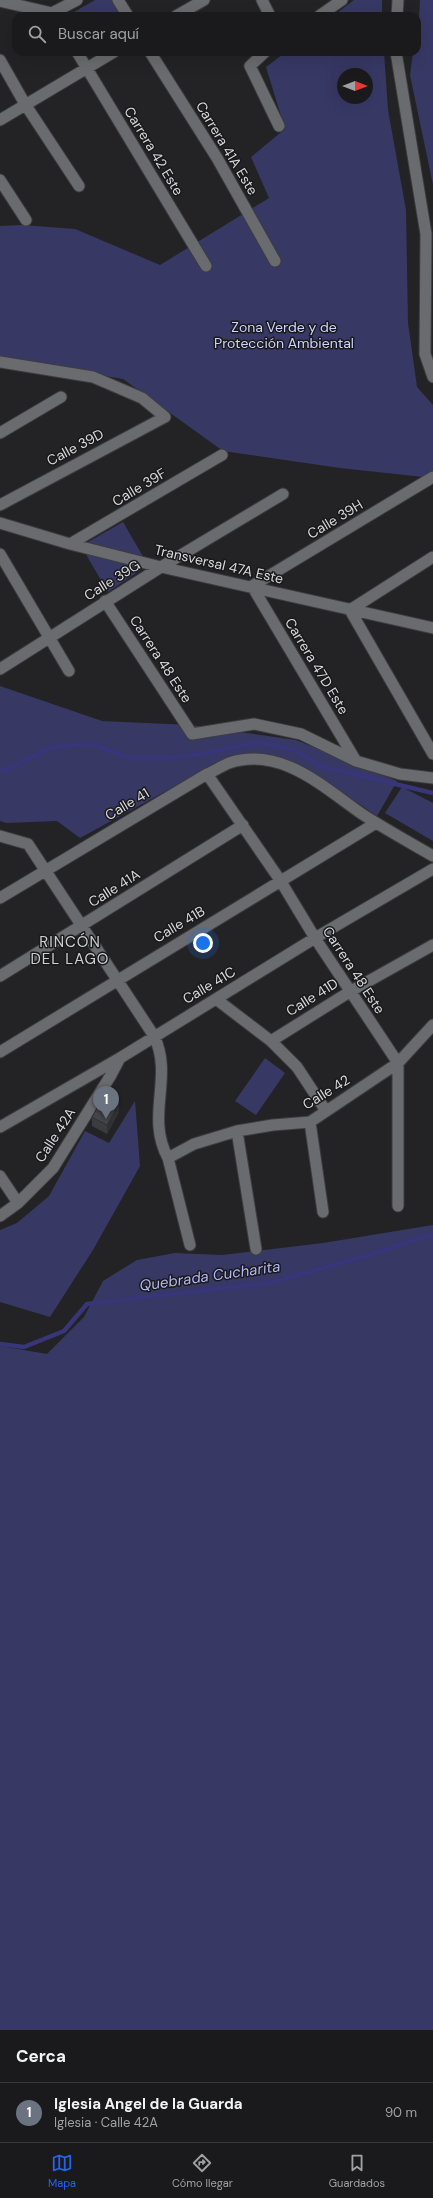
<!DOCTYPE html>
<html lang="es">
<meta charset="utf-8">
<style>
body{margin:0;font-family:"DM Sans",sans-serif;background:#232325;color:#f1f3f6}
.compass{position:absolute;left:337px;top:68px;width:36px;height:36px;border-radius:50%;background:#1a1a1c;box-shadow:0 4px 16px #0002;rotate:90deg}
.you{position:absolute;left:203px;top:943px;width:14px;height:14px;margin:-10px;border:3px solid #fff;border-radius:50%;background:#1a73e8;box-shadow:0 0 0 6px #1a73e833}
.badge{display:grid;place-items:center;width:26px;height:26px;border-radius:50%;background:#2563eb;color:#fff;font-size:13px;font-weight:700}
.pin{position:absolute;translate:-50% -33px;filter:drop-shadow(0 1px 2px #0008)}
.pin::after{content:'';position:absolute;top:21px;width:14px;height:12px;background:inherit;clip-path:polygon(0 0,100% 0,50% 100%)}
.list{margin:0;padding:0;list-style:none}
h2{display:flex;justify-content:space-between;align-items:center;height:52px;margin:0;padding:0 16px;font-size:17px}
h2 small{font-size:13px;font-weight:400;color:#9fa1a3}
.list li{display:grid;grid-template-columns:26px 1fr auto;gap:12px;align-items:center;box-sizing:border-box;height:60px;padding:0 16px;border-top:1px solid #38383b}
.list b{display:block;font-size:15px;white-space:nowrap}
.list p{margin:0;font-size:13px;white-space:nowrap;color:#9fa1a3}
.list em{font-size:13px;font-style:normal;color:#9fa1a3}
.icon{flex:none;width:22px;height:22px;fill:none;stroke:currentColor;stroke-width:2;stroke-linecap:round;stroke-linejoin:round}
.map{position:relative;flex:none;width:433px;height:2030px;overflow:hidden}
.search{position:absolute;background:#1a1a1c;box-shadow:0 4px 16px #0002;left:12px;right:12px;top:12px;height:44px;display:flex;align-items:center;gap:10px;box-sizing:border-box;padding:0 14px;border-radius:12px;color:#9fa1a3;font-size:15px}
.sheet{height:112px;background:#1a1a1c}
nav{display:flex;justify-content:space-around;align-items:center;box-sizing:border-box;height:56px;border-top:1px solid #38383b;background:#1a1a1c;font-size:11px;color:#9fa1a3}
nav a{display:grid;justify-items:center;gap:2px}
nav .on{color:#2563eb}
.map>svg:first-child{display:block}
.green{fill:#383865;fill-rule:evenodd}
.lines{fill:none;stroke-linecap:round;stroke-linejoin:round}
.stream{stroke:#383578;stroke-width:4.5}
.minor-casing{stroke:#3d3d40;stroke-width:13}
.tertiary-casing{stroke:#3d3d40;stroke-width:13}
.minor{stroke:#6a6b6e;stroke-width:11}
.tertiary{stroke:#6a6b6e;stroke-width:11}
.wall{fill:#3b3c3f}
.shaded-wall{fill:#303133}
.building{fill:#454649;stroke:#303133}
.labels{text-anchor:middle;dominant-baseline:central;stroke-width:3;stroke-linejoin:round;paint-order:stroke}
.street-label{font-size:14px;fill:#d9d9db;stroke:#19191c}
.park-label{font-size:14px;fill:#d1d4fd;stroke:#19191c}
.neighbourhood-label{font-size:15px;letter-spacing:1px;fill:#cecfd2;stroke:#19191c}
.water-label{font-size:15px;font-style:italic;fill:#b5b8f4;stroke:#19191c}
</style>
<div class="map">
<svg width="433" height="2030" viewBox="0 0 433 2030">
<rect width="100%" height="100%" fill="#232326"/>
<!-- green -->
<path class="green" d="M95 0H112L122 16H67Z
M354 0H382V16H333Z
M420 0H433V185L410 75 413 52H417Z
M286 52H384L388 110 406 210 408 323 417 387 433 405V478L340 468 223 451 123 379 0 358V226L22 225 75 229 160 265 269 198 251 157 285 129 266 67ZM343 74H367V98H343Z
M123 522 148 565 108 592 81 546Z
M0 686 102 721 190 725 296 740 397 781 377 816 306 768 270 755 230 756 80 838 57 821 6 823 0 821Z
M402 787 433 803V841L385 813Z
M265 1058 285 1073 256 1115 235 1101Z
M135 1101 140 1166 93 1250 50 1317 0 1302V1230L17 1223 49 1196 85 1131 109 1143Z
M433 1225V2030H0V1346L47 1354 84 1317 103 1281 137 1260 175 1253 222 1255 323 1243Z"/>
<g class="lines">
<!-- stream -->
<path class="stream" d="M0 769 4 771 52 747 92 744 129 758H168L202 754 258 742 295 750 320 766 433 793
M0 1344 24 1347 64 1331 87 1304 270 1283 362 1257 433 1234"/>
<defs>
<path id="minor" d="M118 0 128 16
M262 0 270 16
M0 1 52 13
M52 13 77 0
M176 16 204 0
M319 16 342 0
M77 52 206 266
M150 52 217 158 275 261
M265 52 250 66 279 126
M0 60 25 104 79 186
M0 120 114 52
M0 180 26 220
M0 362 93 377 142 398 165 417 0 505
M0 433 61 397
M0 523 70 544 161 567 433 628
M70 544 222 455
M0 554 69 671
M433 557 350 610 433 754
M105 601 192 734 254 724 301 734 356 761 400 774 433 778
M0 669 161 567 283 494
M356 761 252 586 433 477
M207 774 280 880 315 938 398 1063V1206
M0 836 28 844 154 1036C174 1077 145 1116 168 1158L190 1245
M0 898 207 774C214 771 222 766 229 763 281 746 323 787 362 814 385 829 409 842 433 856
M0 976 243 825
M216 999 271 1041 297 1067 326 1111
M271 1041 351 991 433 945
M0 1052 376 823
M310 1122 323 1212
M0 1127 120 1058 315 938 433 869
M237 1131 256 1249
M168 1158 194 1144 237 1131 273 1125 310 1122 398 1063 433 1025
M0 1176 18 1203
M0 1216 18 1203 53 1168 111 1075 120 1058"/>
<path id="tertiary" d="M397 16 398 0
M396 52 426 234 425 354 433 377"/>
</defs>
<!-- minor casing -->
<use href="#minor" class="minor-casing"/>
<!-- tertiary casing -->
<use href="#tertiary" class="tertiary-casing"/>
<!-- minor -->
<use href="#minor" class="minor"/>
<!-- tertiary -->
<use href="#tertiary" class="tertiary"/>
</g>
<!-- wall -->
<path class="wall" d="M119 1112 107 1134 92 1126V1117Z"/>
<!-- shaded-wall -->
<path class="shaded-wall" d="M119 1103V1112L107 1134V1125Z"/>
<!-- building -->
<path class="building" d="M104 1095 119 1103 107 1125 92 1117Z"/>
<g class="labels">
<!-- street labels -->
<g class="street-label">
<text transform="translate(227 148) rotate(59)">Carrera 41A Este</text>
<text transform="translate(154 151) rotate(59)">Carrera 42 Este</text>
<text transform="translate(75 447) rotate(-28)">Calle 39D</text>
<text transform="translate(139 487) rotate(-31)">Calle 39F</text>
<text transform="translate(335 519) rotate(-31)">Calle 39H</text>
<text transform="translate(219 564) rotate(13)">Transversal 47A Este</text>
<text transform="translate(112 580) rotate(-32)">Calle 39G</text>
<text transform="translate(161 659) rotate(57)">Carrera 48 Este</text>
<text transform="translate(317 666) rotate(59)">Carrera 47D Este</text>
<text transform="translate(127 804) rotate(-31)">Calle 41</text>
<text transform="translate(114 888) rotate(-32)">Calle 41A</text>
<text transform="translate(179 924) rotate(-31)">Calle 41B</text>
<text transform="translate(354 970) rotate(57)">Carrera 48 Este</text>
<text transform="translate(209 985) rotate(-31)">Calle 41C</text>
<text transform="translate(312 997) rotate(-32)">Calle 41D</text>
<text transform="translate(326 1092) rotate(-32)">Calle 42</text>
<text transform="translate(55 1135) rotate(-57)">Calle 42A</text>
</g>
<!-- park labels -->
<g class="park-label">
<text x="284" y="327">Zona Verde y de<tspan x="284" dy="16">Protección Ambiental</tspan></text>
</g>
<!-- neighbourhood labels -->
<g class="neighbourhood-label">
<text x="70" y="942">RINCÓN<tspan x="70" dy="17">DEL LAGO</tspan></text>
</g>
<!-- water labels -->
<g class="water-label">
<text transform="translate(210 1276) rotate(-8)">Quebrada Cucharita</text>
</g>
</g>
</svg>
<svg class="compass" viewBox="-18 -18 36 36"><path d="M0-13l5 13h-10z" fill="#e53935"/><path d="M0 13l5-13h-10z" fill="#9fa1a3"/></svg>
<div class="you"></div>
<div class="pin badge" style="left:106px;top:1119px;background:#6b7280">1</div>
<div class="search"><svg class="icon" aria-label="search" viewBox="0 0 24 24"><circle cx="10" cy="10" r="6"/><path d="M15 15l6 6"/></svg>Buscar aquí</div>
</div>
<section class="sheet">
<h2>Cerca<small></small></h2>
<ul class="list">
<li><span class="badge" style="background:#6b7280">1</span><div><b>Iglesia Angel de la Guarda</b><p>Iglesia · Calle 42A</p></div><em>90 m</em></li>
</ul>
</section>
<nav>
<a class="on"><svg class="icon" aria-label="map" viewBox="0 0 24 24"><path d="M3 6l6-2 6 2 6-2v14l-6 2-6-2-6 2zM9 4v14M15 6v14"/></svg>Mapa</a>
<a><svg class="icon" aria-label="directions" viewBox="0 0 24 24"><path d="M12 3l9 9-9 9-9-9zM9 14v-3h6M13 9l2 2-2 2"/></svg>Cómo llegar</a>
<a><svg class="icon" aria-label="saved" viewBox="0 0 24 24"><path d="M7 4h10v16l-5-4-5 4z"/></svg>Guardados</a>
</nav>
